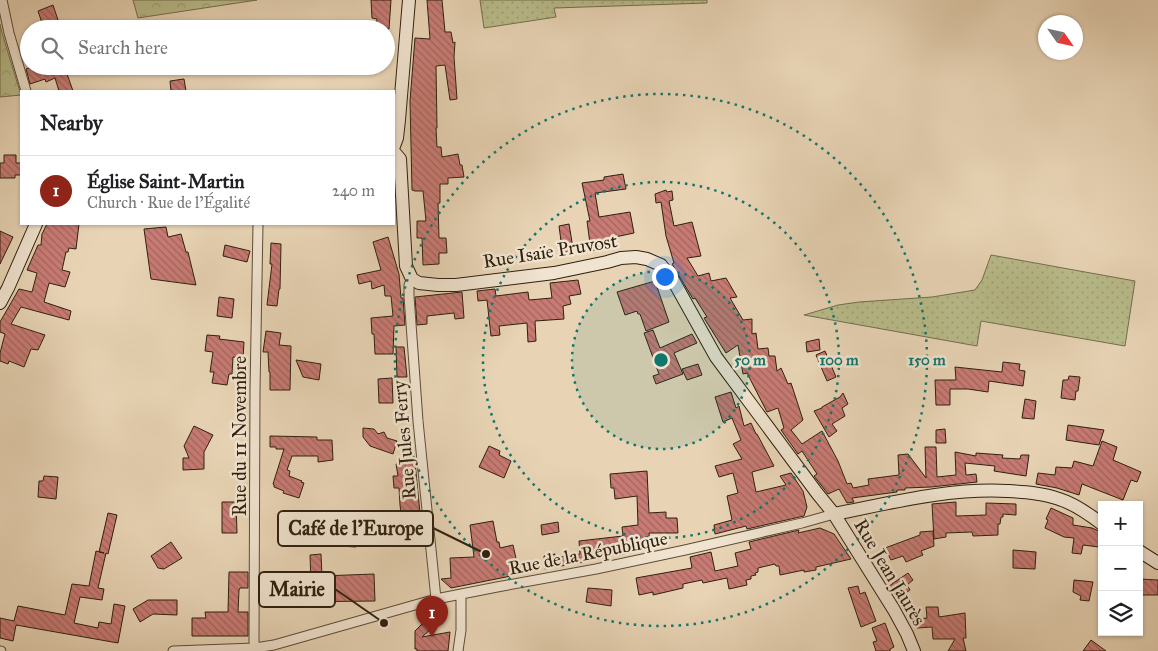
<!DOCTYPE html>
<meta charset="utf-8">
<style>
body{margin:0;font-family:"IM FELL Great Primer",serif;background:#f2f2f2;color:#202124}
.controls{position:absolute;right:15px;bottom:15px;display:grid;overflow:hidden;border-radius:0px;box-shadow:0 1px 4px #0004}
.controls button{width:45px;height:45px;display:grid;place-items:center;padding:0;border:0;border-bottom:1px solid #e0e0e0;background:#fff;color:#202124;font:25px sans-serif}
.compass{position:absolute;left:1038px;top:15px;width:45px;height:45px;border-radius:50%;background:#fff;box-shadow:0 1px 4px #0004;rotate:124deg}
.you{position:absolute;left:664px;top:276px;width:18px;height:18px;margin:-12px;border:4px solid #fff;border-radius:50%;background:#1a73e8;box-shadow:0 0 0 8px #1a73e833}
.badge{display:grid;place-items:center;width:32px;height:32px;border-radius:50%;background:#8f2418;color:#fff;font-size:16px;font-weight:700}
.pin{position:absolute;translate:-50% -41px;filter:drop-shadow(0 1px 2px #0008)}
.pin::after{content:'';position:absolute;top:26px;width:18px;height:15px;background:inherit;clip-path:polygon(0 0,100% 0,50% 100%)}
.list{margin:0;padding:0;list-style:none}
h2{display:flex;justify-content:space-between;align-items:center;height:65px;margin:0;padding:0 20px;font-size:21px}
h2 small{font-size:16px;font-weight:400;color:#757577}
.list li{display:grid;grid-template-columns:32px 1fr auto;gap:15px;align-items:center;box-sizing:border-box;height:70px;padding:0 20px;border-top:1px solid #e0e0e0}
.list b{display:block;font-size:19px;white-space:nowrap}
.list p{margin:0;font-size:16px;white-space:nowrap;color:#757577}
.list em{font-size:16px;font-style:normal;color:#757577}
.icon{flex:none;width:28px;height:28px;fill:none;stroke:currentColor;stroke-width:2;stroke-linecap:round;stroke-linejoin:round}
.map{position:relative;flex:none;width:1158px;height:651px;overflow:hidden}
.search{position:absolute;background:#fff;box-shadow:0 1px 4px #0004;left:20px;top:20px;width:375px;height:55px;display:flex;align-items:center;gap:12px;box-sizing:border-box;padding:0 18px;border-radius:28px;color:#757577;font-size:19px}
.panel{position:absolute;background:#fff;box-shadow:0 1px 4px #0004;left:20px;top:90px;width:375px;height:135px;border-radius:0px}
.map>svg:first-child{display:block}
.grass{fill:url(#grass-dots);stroke:#746e4d}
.forest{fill:url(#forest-crowns);stroke:#746e4d}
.building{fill:url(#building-back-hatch);stroke:#2e200f}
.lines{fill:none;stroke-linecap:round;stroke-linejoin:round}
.street-casing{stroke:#5c4d38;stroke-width:11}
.secondary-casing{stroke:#2e200f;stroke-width:14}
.street{stroke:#f0e3cf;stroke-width:9}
.secondary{stroke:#f0e3cf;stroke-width:12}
.ring{fill:none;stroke:#0f766e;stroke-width:2.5;stroke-dasharray:2.5 5}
.labels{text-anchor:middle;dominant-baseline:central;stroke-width:5;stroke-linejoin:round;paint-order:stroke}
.street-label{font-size:19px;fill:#2e200f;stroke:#f0e3cf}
.centre{fill:#0f766e;stroke:#f0e3cf;stroke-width:2.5}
.ring-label{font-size:15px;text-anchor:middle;font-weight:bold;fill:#0f766e;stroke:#f0e3cf;stroke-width:5;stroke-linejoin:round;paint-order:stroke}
.leader{fill:none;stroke:#2e200f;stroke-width:2}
.callout-dot{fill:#2e200f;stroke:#f0e3cf;stroke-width:2}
.callout{fill:#f0e3cf;stroke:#2e200f;stroke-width:2}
.callout-label{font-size:20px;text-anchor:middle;font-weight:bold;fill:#2e200f}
</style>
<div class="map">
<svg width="1158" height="651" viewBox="0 0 1158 651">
<defs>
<pattern id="grass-dots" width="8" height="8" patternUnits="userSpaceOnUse" patternTransform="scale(1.25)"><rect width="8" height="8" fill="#b9bc8b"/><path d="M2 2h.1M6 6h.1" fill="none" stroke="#9fa177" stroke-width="1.8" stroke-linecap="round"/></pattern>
<pattern id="forest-crowns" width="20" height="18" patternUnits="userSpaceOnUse" patternTransform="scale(1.25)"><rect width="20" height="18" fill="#b9bc8b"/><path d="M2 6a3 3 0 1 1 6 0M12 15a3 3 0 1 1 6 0" fill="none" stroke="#9fa177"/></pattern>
<pattern id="building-back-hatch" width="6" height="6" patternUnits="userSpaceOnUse" patternTransform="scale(1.25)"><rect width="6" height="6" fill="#c87b74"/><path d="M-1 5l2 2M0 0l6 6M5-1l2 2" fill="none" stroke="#a3645e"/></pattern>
</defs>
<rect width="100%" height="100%" fill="#e8d4b5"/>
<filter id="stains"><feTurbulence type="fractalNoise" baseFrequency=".004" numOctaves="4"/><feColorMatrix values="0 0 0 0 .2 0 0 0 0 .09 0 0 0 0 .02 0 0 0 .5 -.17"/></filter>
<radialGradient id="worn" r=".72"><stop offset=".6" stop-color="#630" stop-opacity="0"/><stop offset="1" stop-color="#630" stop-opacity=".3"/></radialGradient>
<!-- grass -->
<path class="grass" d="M480 0H707V3L554 8 556 17 484 28Z
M991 255 1135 281 1125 346 981 321 977 346 804 315 838 305 859 302 932 297 975 290 982 280Z"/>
<!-- forest -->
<path class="forest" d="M133 0H257L138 18Z
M0 24 2 33 21 95 0 97Z"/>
<!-- building -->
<path class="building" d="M371 0H391L389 29H376L377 19 372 18Z
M427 0H442L445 32H451L453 43 455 42 454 57 457 99 450 100 445 65 436 66 437 128H436L437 147H441L442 157 458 154 460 165H462L464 177 448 178V184H440V203H438L439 238H446L447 253H439V264L423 265 422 238H417V221H426L423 191H415L412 190 410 101 415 38 430 39Z
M53 5 61 29H44L38 11Z
M34 66H85V67L67 74 73 91H59L55 78 46 82 45 79 30 84 26 69Z
M184 79 186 91H171L170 81Z
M4 155H16V163H21V175H15V178H0V163H4Z
M623 174 626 189 595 193 599 217 630 212 634 233 601 240 603 249 591 251 587 221H590L582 183 604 180V177Z
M666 190 667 192 672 191 673 200 669 201 674 226 692 222 701 256 687 258 698 276 709 273 711 281 726 278 737 297 730 298 743 320 752 319V334L756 333 758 349 768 348 769 356H775L777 371 781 368 788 384 791 383 803 420 791 430 802 444 822 431 838 461 847 484 851 483 853 488 869 485 868 479 899 475 898 455 908 454 926 478 925 447H936L937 477 956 475 955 452 976 456V453L1003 455 1002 458 1020 459 1021 455H1029L1026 476 994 471 995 466 965 463 966 475 976 474 977 482 931 487 905 488V490H897V492L852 498 854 502 847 503 839 489 828 494 814 476 817 474 802 451 798 454 781 430 784 428 778 408 767 412 747 373 743 374 738 345 726 353 704 318 707 317 695 298 693 299 672 264 674 263 666 236 661 202 656 203 655 194Z
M47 224H79L76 249 69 248 68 252H66L62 270 70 272 65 287 49 283 44 302 71 311 69 320 21 307 11 324 45 335 38 350 31 349 24 367 9 361 8 364 0 361V353L5 334 0 332V322L19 289 32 292 37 273 27 270 38 245H41L42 234Z
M569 224 574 254 563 256 559 226Z
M166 227 168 237 181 234 186 252H188L196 285 151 279 144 229Z
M0 231 13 237 0 264Z
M388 237 399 274 401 298H403L405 325 394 326 393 354H375L374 334H372L371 318 393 316 391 296H385L384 285 372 289 371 281 359 284 357 275 381 270 373 242Z
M271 243 281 244 280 289H279L277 306 267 305 272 264H270Z
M225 245 250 251 247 262 223 256Z
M578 280 581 294 569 296 571 304 563 306 564 319 535 321 536 341 528 342 527 323 499 326 500 335 491 336 487 300 478 301 477 291 495 289 496 296 528 292 529 300 552 298 550 283Z
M655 281 669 322 646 331 640 314H638L637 311 625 315 617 292Z
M462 292 464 318 455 319 454 313 427 316V324L417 325 415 297Z
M219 297 234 299 232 318 217 316Z
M653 330 660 348 692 334 697 343 674 353 683 374 656 384 653 376 659 374 644 333Z
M266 331 281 333 279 345 291 346 290 390H270V372H269L268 352H263Z
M207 335 220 336 219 339 244 342 243 358 233 357 232 374H229L227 385 212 383 214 372H210L213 352 205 351Z
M819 339 820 350 807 352 806 342Z
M396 347H404L407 377H397Z
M825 351 836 377 827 381 816 355Z
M296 360 321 364 319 380 303 377Z
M1003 362 1020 364 1019 370 1025 371 1023 386 989 381 988 392 968 389H950V405H936L935 380H956L955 367 1002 372Z
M698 364 702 375 687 380 682 369Z
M1069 376 1080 377 1078 391H1076L1075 400 1061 398 1063 380H1068Z
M392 378 393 403H379L378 379Z
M731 392 736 408 739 406 744 426 751 423 756 434H757L774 466 752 472 756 492 786 485 780 476 791 473 803 491 807 507 804 516 747 529 746 526 715 534 714 525 732 520 727 496 738 493 733 473 719 477 715 466 742 459 733 444 741 440 732 418 723 422 715 397Z
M843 393 848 404 842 408 845 416 832 424 837 431 829 437 814 411 822 408V407L840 397Z
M1025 399 1036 401 1034 419 1022 418Z
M1068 425 1104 430 1099 445 1066 440Z
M194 426 213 435 204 452V469L183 470V458H189L184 446Z
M363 428 374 429 378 434 384 432 387 438 397 441 393 454 370 446 363 437Z
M945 429 946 443H936V430Z
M270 436 317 437V440H332L333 460 318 462V456H292L287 470 290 471 289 476 302 481 301 482 304 483 299 498 283 493 284 491 274 487V485L273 484 284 449H276V447H270Z
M1102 441 1117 447 1113 460 1141 472 1137 482 1131 480 1123 500 1082 484 1079 495 1057 488 1036 484 1038 473 1055 475 1056 467 1072 468 1074 461 1093 466Z
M489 446 500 451 499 455 511 461 504 478 479 467Z
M415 462 423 544 405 546 403 534H399L398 523 402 522 400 505 399 488H394L393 476H398L396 464Z
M647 471 649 513 666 512V518H677L678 533H649L650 548 619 555 618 549 597 553 599 559 545 569 544 556 555 554V558L580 554 579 541 623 536 622 527 638 525 637 496 615 499 614 488H611L610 474Z
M44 476 58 477 56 499 38 497 39 481H43Z
M222 502H236L237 533H222Z
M956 502V516L986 515V503L1016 504V515L1003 514V517H1001L1000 524H998V535L973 536 972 532 946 533V537L934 539 932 504Z
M1051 508 1073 518V525L1092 528 1101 532 1099 547 1083 545 1081 554 1072 553 1074 538 1064 537 1045 528 1048 520 1046 519Z
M108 513 117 515 108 554 106 553 98 588 104 589 102 600 80 597 74 623 98 628 99 622 111 624 114 604 125 606 118 643 16 625 13 641 0 638V618L14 621 18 606 65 615 72 584 89 586 96 551 104 553 99 552Z
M493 521 497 542H499L500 548 513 545 517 563 523 562 526 573 451 588 441 579 451 578 450 558 474 557 470 525Z
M558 522 559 532 542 535 541 525Z
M339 528 356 529V547L339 546Z
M820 528 834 534 851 559 816 567V570L804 572V570L780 575 779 566H776L775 564 758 568V572L755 573 756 575 751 576V579L746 580 747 585 729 589 727 578 703 583 702 580 683 584V588L653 595V592L639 595 636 578 692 568 690 557 711 552 715 571 738 566 735 553 751 549 749 542 799 530 798 533Z
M933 531 934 546 921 551 923 555 906 562 903 556 891 560 885 548 920 535V532Z
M171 542 182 558 164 569 158 568 151 556Z
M1013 550 1036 552 1035 569 1013 568Z
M321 554 322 576 374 574 375 601 288 602 282 606 275 594 290 586 311 585 310 555Z
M229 572H248V588H240L239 590 238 612H248V636H192V618H206L205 612H228Z
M908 573 913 580 907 585 910 590 904 594 905 595 898 600 889 586Z
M1139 579 1158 580V595H1139Z
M1074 580 1093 582 1089 601 1080 600 1081 596 1073 592Z
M858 586 860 594 865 592 876 621 861 627 848 588Z
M588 588 612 590 611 606 586 602Z
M148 600H177V615L153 614 140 622 133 609Z
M926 607H938L939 617 965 613 966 638H963L966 651H948L955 639H933L932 627 917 628 916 619 927 618Z
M427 619 429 621H440L422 637 450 632 448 651H417V649H415V631Z
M885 623 894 647 890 649V651H876L873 642 877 641 872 628Z
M1091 640 1106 651H1083Z"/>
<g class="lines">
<defs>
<path id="street" d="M2 0 9 33 26 91
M412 279 409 285V296L418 421 436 599
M255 648 254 642 255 391 258 224
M0 651H1
M173 651 255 648 274 645 436 599 497 587 596 569 685 550 802 523 834 514
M458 651 461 630V594"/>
<path id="secondary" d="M394 146 397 138 399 120 409 0
M394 152 400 159 406 266 412 279 419 283 438 285H456L554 273 607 262 621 258 636 257 647 259 661 265 673 280 716 357 817 493 834 514 894 610 907 634 914 651
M0 303 8 288 36 224
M834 514C891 503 948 488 1007 491 1024 492 1043 493 1059 499 1075 504 1089 514 1102 524
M1139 551 1158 563"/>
</defs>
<!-- street casing -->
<use href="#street" class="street-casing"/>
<!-- secondary casing -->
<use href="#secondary" class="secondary-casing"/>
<!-- street -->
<use href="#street" class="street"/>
<!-- secondary -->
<use href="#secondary" class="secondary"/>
</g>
<!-- distance rings -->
<circle cx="661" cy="360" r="89" fill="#0f766e" fill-opacity=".12"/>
<g class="ring">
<circle cx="661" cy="360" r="89"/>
<circle cx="661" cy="360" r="178"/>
<circle cx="661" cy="360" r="266"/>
</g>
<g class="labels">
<!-- street labels -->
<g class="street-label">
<text transform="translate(550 251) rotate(-9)">Rue Isaïe Pruvost</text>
<text transform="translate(239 436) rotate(-90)">Rue du 11 Novembre</text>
<text transform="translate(404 440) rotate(-95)">Rue Jules Ferry</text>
<text transform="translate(588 553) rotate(-11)">Rue de la République</text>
<text transform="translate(890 572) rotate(59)">Rue Jean Jaurès</text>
</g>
</g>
<circle cx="661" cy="360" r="8" class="centre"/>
<g class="ring-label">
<text x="750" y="365">50 m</text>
<text x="839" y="365">100 m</text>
<text x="927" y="365">150 m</text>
</g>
<!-- callouts -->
<path class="leader" d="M486 554L433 528M384 623L335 589"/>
<g class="callout-dot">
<circle cx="486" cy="554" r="5"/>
<circle cx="384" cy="623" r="5"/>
</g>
<g class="callout">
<rect x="278" y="511" width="155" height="35" rx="5"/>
<rect x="259" y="572" width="76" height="35" rx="5"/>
</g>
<g class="callout-label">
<text x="356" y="535">Café de l'Europe</text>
<text x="297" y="596">Mairie</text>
</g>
<rect width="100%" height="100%" filter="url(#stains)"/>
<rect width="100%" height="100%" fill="url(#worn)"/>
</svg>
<div class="controls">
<button>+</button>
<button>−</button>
<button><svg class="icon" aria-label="layers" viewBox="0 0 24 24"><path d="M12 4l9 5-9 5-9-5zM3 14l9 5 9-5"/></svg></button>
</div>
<svg class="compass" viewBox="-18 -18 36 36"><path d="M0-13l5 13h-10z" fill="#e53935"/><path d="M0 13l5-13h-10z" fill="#757577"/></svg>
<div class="you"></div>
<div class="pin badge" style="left:432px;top:637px">1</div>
<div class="search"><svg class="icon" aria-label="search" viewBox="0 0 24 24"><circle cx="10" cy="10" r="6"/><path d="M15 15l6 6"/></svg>Search here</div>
<section class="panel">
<h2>Nearby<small></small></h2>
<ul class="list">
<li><span class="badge">1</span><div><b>Église Saint-Martin</b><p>Church · Rue de l'Égalité</p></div><em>240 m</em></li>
</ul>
</section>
</div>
